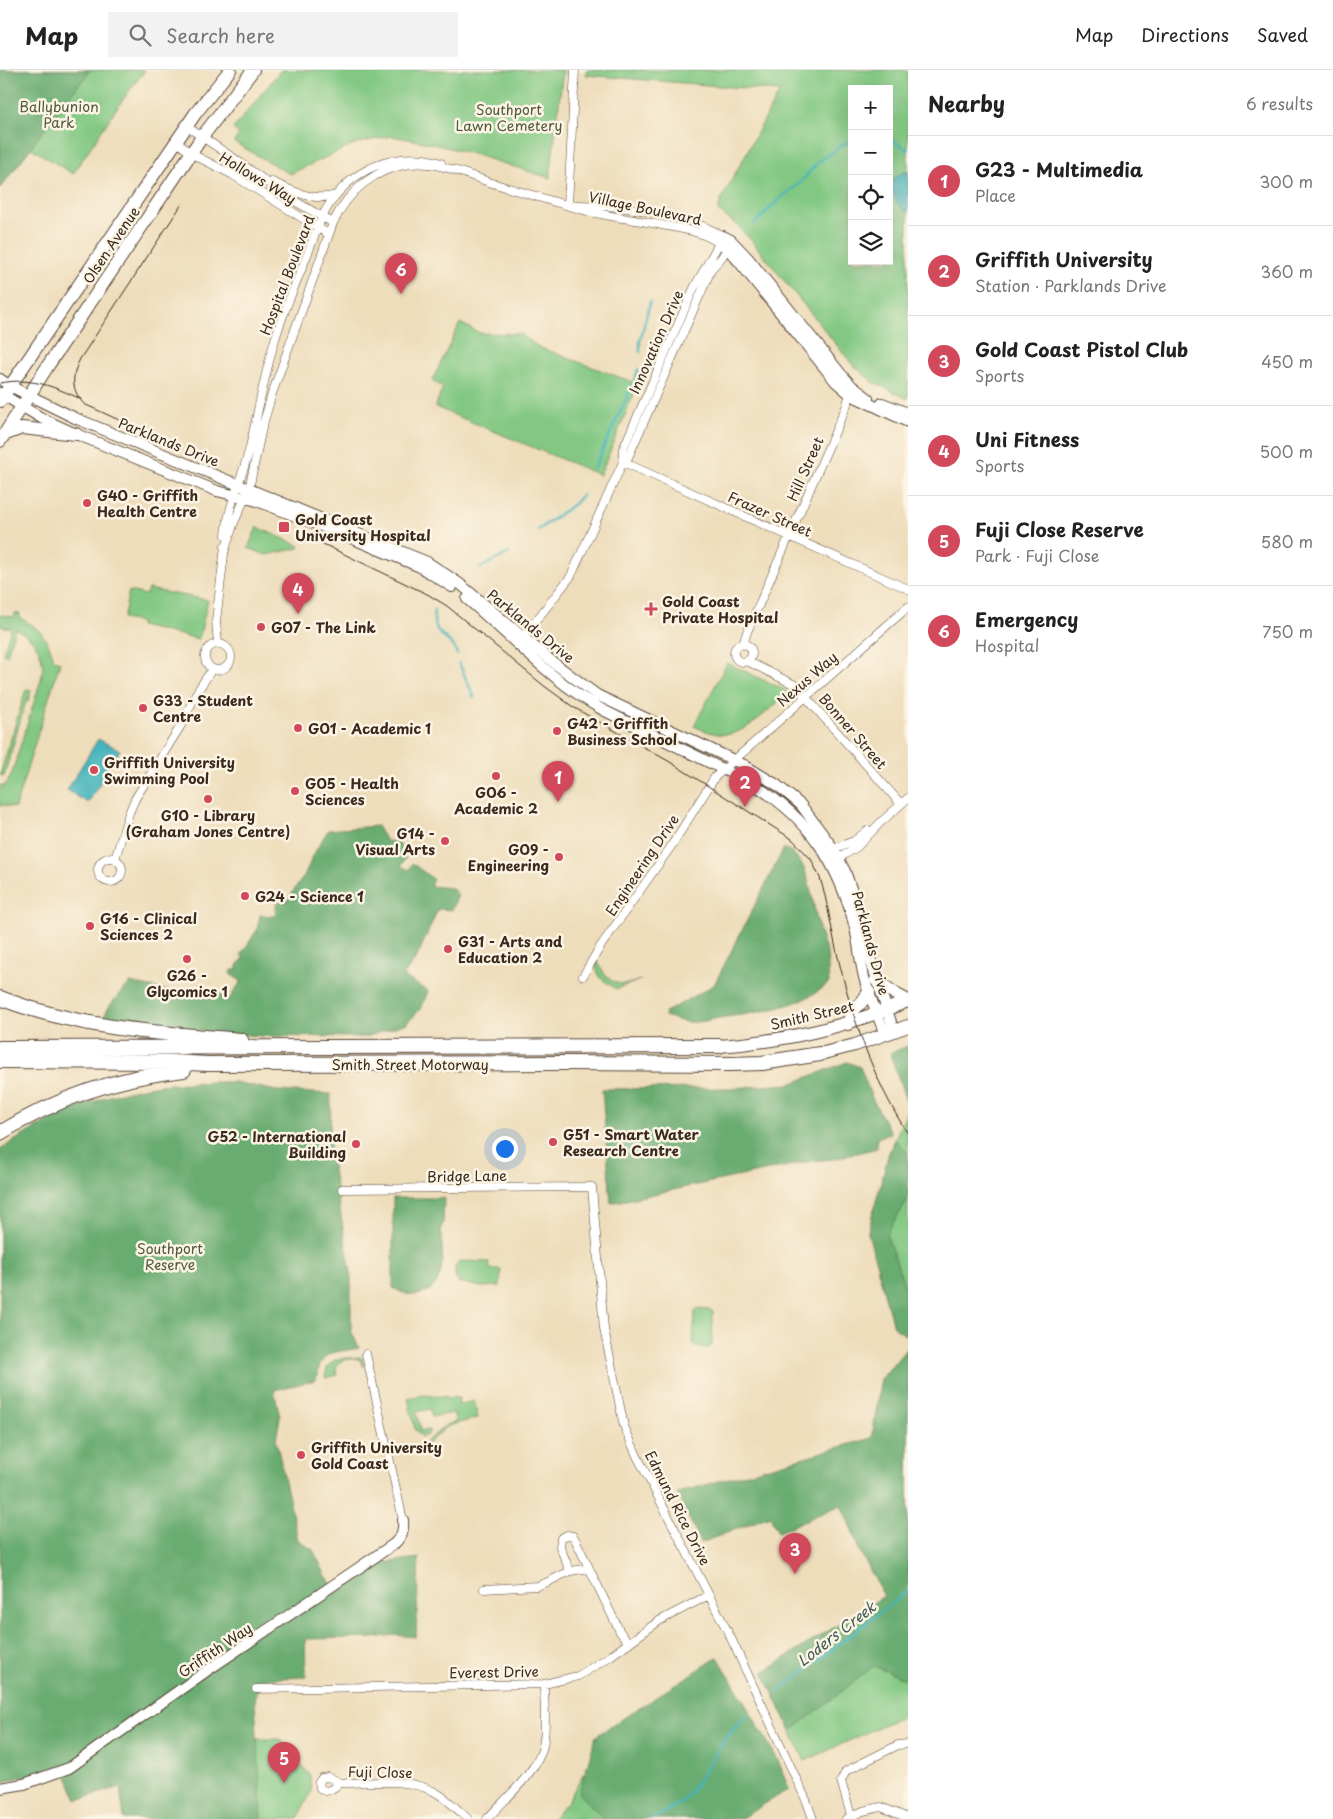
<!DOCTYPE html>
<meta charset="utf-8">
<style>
body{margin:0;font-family:"Playpen Sans",sans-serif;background:#f2f2f2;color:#222}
.controls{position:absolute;right:15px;top:15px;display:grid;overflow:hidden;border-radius:0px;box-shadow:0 5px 20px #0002}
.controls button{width:45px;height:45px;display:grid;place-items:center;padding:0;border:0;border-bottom:1px solid #e0e0e0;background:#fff;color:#222;font:25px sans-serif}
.you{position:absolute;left:504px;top:1078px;width:18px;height:18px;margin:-12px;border:4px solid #fff;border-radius:50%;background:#1a73e8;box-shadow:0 0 0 8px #1a73e833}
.badge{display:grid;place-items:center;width:32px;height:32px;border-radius:50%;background:#d1495b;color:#fff;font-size:16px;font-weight:700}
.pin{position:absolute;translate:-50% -41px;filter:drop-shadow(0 1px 2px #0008)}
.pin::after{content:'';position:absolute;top:26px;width:18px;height:15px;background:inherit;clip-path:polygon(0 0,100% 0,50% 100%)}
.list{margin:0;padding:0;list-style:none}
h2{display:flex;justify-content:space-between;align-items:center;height:65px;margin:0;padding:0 20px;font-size:21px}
h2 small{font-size:16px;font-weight:400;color:#767676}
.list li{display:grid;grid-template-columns:32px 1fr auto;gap:15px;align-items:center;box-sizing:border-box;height:90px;padding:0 20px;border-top:1px solid #e0e0e0}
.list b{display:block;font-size:19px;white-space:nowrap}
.list p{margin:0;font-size:16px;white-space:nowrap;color:#767676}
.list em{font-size:16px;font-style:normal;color:#767676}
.icon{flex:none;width:28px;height:28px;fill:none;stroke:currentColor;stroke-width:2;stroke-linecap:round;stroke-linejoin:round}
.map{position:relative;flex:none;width:908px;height:1749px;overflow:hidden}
header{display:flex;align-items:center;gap:30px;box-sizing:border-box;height:70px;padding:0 25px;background:#fff;border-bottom:1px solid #e0e0e0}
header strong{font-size:24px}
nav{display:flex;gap:28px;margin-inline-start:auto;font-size:18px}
.search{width:350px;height:45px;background:#f2f2f2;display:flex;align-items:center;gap:12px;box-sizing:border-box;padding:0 18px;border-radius:0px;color:#767676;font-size:19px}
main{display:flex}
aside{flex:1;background:#fff}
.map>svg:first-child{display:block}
.green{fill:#82c883;stroke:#5e7950;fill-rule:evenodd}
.forest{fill:#69ac71;stroke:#526b48}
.water{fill:#44b4bc;stroke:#406f6d}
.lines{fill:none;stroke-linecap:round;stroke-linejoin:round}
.stream{stroke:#44b4bc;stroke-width:2.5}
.minor-casing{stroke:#564536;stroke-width:9}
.tertiary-casing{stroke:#564536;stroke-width:12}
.primary-casing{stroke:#564536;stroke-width:14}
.trunk-casing{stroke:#564536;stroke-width:14}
.motorway-casing{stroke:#564536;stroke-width:16}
.minor{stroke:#fff;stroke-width:8}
.tertiary{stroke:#fff;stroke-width:10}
.primary{stroke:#fff;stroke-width:12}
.trunk{stroke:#fff;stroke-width:12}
.motorway{stroke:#fff;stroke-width:14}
.tram{stroke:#3b2a1e;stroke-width:1}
.poi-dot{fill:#d1495b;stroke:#fcf5e5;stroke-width:2}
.labels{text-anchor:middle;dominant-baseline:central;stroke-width:5;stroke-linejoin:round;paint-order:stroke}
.park-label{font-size:14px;fill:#50593c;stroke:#fcf5e5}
.street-label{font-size:14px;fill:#3b2a1e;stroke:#fcf5e5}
.poi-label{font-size:14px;font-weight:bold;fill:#3b2a1e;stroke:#fcf5e5;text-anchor:start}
.water-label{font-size:15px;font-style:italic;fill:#3e5a55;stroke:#fcf5e5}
</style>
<header>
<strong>Map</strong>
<div class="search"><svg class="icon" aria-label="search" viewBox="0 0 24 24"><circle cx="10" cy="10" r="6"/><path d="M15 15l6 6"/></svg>Search here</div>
<nav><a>Map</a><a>Directions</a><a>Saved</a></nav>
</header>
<main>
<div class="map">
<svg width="908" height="1749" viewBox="0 0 908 1749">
<rect width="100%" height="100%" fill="#fcf5e5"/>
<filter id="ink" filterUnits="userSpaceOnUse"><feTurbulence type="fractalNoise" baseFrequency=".02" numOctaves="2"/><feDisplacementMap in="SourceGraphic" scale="10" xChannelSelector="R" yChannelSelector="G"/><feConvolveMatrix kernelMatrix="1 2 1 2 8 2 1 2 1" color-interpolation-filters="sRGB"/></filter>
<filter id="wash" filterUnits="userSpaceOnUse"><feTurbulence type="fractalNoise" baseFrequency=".0096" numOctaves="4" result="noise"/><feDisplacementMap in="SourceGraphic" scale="20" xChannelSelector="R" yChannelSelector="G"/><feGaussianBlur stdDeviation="1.12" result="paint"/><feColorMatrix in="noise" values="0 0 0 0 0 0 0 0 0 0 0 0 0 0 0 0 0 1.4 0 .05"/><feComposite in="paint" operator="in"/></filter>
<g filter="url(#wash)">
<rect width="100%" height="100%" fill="#edb"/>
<!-- green -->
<path class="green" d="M0 0H145L116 39 73 104 31 78 0 118Z
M281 0H563L550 108 466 82 429 73 392 66 357 73 290 104 234 72 239 64 233 59Z
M586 0H908V329L873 312 853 295 751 170 736 154 718 141 721 130 780 21 586 5ZM852 19H889V191H852Z
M460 253 480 263 521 264 538 277 638 314 600 405 435 337 443 317 432 311Z
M257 457 300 476 299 478 266 485 248 478Z
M148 519 208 530 199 569 140 556V552L123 549 129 521 146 525Z
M15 543 20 544 19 548C38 555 50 571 54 590L60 592 15 738 2 735 0 736V715L5 716 11 706 40 613C47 590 39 571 18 560L15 559 7 585 3 584 11 558 0 556V545L14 547Z
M727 593 785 620 788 623C774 635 748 662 729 664 718 666 704 661 694 656Z
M26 619 31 620 28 631H26L4 706 0 705Z
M598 891C602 903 611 915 625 914 631 914 636 911 641 910L616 919 599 907 596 897Z
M908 1039V1267L893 1256 868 1162 889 1083Z
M460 1191 489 1192V1199H501L500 1216 481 1217 458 1212C454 1204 453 1197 460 1191Z
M697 1239 711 1240 713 1242 712 1275 708 1278 695 1277 693 1274 695 1241Z
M908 1277V1648L896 1649 805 1691 767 1610 902 1532 814 1385 872 1368 881 1309Z
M359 1287 362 1288 364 1297 359 1289C346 1289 333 1289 337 1305L325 1308C327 1286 341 1289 359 1287Z
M424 1325 457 1328H459L458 1335 474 1331 478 1348 448 1356 427 1374 426 1372 446 1355 456 1352 453 1343 432 1347 430 1339 416 1342 421 1361 429 1360V1363L426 1366 424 1365 422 1367 415 1359 408 1328Z
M257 1669H280L310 1705 311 1722 298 1749H259Z
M583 1704 594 1730 621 1749H552L568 1731Z"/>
<!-- forest -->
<path class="forest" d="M0 0H90L0 118Z
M377 756 386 771 398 772 406 787 401 796 409 800 412 793 433 809 430 816 452 818 458 825 452 840 438 839 417 887 403 906 428 921 421 939 407 953 366 967 262 966 156 958 102 950 110 935 130 913 211 929 215 924 218 926 220 924 229 930 241 911 230 904 232 900H237V895L244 888 241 885 257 860 260 845 275 846 277 832H286L304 806 315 782 328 760Z
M784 778 792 782 803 796 808 809 820 863 827 882 829 913C801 938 755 943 719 948 709 950 698 953 688 952 681 952 672 948 665 946L664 943 714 915Z
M908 976V1031H906L890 983Z
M847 992 860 997 872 1028 891 1063 877 1068V1078L834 1089 811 1091 611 1133 602 1019 731 1018 790 1014Z
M211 1012H234L277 1021 331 1024 330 1083 351 1203V1260L359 1278C331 1284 322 1278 316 1310L274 1320 280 1347 276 1370 298 1470 313 1480 325 1504 337 1523 384 1493 419 1488 416 1567 394 1565 373 1568 305 1569 306 1607 259 1609 255 1632 262 1749H124L120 1717 77 1730 62 1695 0 1713V1080C47 1048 104 1022 161 1015 177 1013 194 1013 211 1012Z
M896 1070 908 1084V1129L886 1164 908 1225V1267L893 1256 868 1162 889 1083Z
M393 1128H444L443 1155H441C441 1177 449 1211 426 1222 414 1228 404 1224 393 1218Z
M908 1277V1610L874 1596 791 1661 763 1602 884 1526 858 1478 854 1465 841 1435 778 1462 770 1446 701 1473 677 1423 872 1368 881 1309Z
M718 1587 778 1690 789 1719 740 1749H604L579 1723 596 1666Z"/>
<!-- water -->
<path class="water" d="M903 102H908V142C897 138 890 121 892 110Z
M98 669 120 680 88 733 67 720Z"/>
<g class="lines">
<!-- stream -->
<path class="stream" d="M889 68 908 80
M754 154 784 125 800 113 818 92 844 74 852 70
M640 282V271L650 232
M594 398 635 310 638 299
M538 460 574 434 582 425
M480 498 509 483
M434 540C431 569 453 566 457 584
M459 593 474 627
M777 1622 908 1521
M653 1749C662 1743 675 1738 682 1731 707 1705 721 1666 748 1645"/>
</g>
</g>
<g filter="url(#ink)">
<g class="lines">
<defs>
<path id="minor" d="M186 56 232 87 286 126 333 153
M177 72 192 84 233 105 328 164
M272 112C293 121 313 132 336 125
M568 135 575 0
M576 135C621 135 684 143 723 166L694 218 623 379V392
M623 392 908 519
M226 465C228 434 243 407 250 377 258 342 264 307 274 273 282 244 295 216 306 188 314 168 320 146 333 129 358 96 401 80 441 93
M225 480 233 455 249 419 262 358 272 324 333 153C348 121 375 98 411 94 437 91 465 104 489 112 521 122 554 132 587 141 612 147 637 150 662 155 683 159 702 161 719 173
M520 571 571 506 623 392 627 390 712 198 722 187 729 175
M205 587a13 13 0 1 1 26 0a13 13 0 1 1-26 0Z
M218 574 216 551 225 476
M734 583a9 9 0 1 1 18 0a9 9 0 1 1-18 0Z
M743 575 747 562 846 337 851 321
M747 591 795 615 901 734
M830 780 854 771 868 760
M98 800a12 12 0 1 1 24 0a12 12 0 1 1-24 0Z
M115 789 129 743 135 729 180 657 197 622 212 599
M834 791 857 777 880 753 908 728
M583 906 600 877 670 778 715 707 908 537
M342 1119 592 1117 604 1259 624 1356 637 1386 730 1566 807 1732 813 1749
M366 1284 403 1450
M570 1501 560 1477 561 1468 567 1465 573 1466 576 1471 620 1562 629 1573
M484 1519 537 1516C556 1511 569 1496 590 1500
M256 1619 544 1614 578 1606 609 1587 659 1551 709 1525
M328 1707 341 1713 330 1720 325 1721 320 1718 319 1712 322 1708Z
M341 1713C371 1713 407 1707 435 1722 448 1729 458 1740 468 1749
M487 1749C504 1730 538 1701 543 1676 547 1656 544 1634 544 1614
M846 1749 863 1741 881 1737 908 1748
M852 1749 841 1711 846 1701 898 1675 908 1674"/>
<path id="tertiary" d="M723 166 731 170 748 188 841 304 852 316 868 328
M719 173 727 178 740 193 836 312 851 325 908 352
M0 309 10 316 75 348 427 492 460 514 554 593 597 625 744 695 777 715 801 735 833 778 845 801 858 839 872 895 894 961
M0 323 43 349 76 364 217 421 257 431 334 461 420 497 452 517
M882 333 908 343
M467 529C512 567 551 611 603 640L751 713C809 747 839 794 855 858 859 875 860 893 865 911 871 929 878 947 885 964
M0 1718 24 1714 69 1698 208 1600 394 1474C402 1466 404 1461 403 1450"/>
<path id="primary" d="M0 331 195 44 230 0
M4 365 22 358 76 364
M0 371 49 294 202 67 253 0"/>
<path id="trunk" d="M876 910 897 925 908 931
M848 954 853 939 861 933 869 922
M719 976C787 971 845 957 908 931
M820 984 855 975 908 956"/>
<path id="motorway" d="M0 928C80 959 157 963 241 970
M0 978 719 976
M0 991 171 992 208 994 562 993 731 994 762 993 820 984
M0 1063C57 1028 118 1007 184 1000"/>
</defs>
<!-- minor casing -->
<use href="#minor" class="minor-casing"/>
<!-- tertiary casing -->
<use href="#tertiary" class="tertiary-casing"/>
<!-- primary casing -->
<use href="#primary" class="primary-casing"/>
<!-- trunk casing -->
<use href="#trunk" class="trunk-casing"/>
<!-- motorway casing -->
<use href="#motorway" class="motorway-casing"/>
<!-- minor -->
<use href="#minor" class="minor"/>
<!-- tertiary -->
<use href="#tertiary" class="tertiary"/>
<!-- primary -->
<use href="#primary" class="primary"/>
<!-- trunk -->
<use href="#trunk" class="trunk"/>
<!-- motorway -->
<use href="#motorway" class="motorway"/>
<!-- tram -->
<path class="tram" d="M0 313C32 307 52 316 81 329
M143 361 84 334C70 319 72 305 80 289L182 134
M321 473 429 525 447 536 543 615 573 637 670 692 792 769 811 789 820 808C828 833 831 858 837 883 852 947 872 1008 908 1064"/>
</g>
</g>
<!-- markers -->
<g class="poi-dot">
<circle cx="87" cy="433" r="5"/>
<rect x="278" y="451" width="12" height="12" rx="2.5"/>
<path d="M648.5 531.5h5v5h5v5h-5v5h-5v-5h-5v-5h5z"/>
<circle cx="261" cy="557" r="5"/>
<circle cx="143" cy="638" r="5"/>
<circle cx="298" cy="658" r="5"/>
<circle cx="557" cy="661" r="5"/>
<circle cx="94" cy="700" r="5"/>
<circle cx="496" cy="706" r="5"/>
<circle cx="295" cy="721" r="5"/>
<circle cx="208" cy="729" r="5"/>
<circle cx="445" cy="771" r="5"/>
<circle cx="559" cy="787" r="5"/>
<circle cx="245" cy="826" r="5"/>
<circle cx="90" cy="856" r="5"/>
<circle cx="448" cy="879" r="5"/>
<circle cx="187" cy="889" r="5"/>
<circle cx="553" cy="1072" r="5"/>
<circle cx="356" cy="1074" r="5"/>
<circle cx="301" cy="1385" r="5"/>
</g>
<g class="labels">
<!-- park labels -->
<g class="park-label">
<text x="59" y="36">Ballybunion<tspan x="59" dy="16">Park</tspan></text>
<text x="509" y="39">Southport<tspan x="509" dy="16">Lawn Cemetery</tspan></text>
<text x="170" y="1178">Southport<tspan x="170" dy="16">Reserve</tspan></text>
</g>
<!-- street labels -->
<g class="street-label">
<text transform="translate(258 108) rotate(31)">Hollows Way</text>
<text transform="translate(645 138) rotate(12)">Village Boulevard</text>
<text transform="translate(111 175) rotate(-56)">Olsen Avenue</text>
<text transform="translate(287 205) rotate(-69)">Hospital Boulevard</text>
<text transform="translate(656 272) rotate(-66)">Innovation Drive</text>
<text transform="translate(169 372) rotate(22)">Parklands Drive</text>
<text transform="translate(805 399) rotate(-66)">Hill Street</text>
<text transform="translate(770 444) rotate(24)">Frazer Street</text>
<text transform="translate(531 556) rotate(39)">Parklands Drive</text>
<text transform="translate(807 609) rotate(-41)">Nexus Way</text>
<text transform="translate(853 661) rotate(49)">Bonner Street</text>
<text transform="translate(642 795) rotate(-56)">Engineering Drive</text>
<text transform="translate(871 873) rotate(75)">Parklands Drive</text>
<text transform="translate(812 945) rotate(-13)">Smith Street</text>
<text x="410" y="994">Smith Street Motorway</text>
<text transform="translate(467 1106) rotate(-1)">Bridge Lane</text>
<text transform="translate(678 1438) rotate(63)">Edmund Rice Drive</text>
<text transform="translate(215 1580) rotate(-34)">Griffith Way</text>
<text transform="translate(494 1602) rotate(-1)">Everest Drive</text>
<text transform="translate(380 1702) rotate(1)">Fuji Close</text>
</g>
<!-- poi labels -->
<g class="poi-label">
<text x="97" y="425">G40 - Griffith<tspan x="97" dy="16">Health Centre</tspan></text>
<text x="295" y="449">Gold Coast<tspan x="295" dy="16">University Hospital</tspan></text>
<text x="662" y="531">Gold Coast<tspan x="662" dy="16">Private Hospital</tspan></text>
<text x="271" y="557">G07 - The Link</text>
<text x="153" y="630">G33 - Student<tspan x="153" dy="16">Centre</tspan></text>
<text x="567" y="653">G42 - Griffith<tspan x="567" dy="16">Business School</tspan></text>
<text x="308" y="658">G01 - Academic 1</text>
<text x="104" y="692">Griffith University<tspan x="104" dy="16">Swimming Pool</tspan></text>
<text x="305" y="713">G05 - Health<tspan x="305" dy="16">Sciences</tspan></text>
<text x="496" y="722" text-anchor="middle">G06 -<tspan x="496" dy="16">Academic 2</tspan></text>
<text x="208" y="745" text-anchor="middle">G10 - Library<tspan x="208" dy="16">(Graham Jones Centre)</tspan></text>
<text x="435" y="763" text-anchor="end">G14 -<tspan x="435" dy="16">Visual Arts</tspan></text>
<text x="549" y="779" text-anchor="end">G09 -<tspan x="549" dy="16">Engineering</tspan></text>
<text x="255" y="826">G24 - Science 1</text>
<text x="100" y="848">G16 - Clinical<tspan x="100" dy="16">Sciences 2</tspan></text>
<text x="458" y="871">G31 - Arts and<tspan x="458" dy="16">Education 2</tspan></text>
<text x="187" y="905" text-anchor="middle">G26 -<tspan x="187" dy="16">Glycomics 1</tspan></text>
<text x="563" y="1064">G51 - Smart Water<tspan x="563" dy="16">Research Centre</tspan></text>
<text x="346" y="1066" text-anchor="end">G52 - International<tspan x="346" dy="16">Building</tspan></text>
<text x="311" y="1377">Griffith University<tspan x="311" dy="16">Gold Coast</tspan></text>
</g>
<!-- water labels -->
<g class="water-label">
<text transform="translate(836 1563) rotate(-38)">Loders Creek</text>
</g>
</g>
</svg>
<div class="controls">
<button>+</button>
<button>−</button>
<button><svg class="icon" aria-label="locate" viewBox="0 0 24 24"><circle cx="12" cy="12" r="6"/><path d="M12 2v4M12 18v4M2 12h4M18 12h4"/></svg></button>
<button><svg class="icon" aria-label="layers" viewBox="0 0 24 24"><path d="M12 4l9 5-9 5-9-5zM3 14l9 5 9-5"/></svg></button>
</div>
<div class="you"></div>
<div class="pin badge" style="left:558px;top:732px">1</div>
<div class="pin badge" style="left:745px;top:737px">2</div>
<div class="pin badge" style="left:795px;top:1504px">3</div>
<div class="pin badge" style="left:298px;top:544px">4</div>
<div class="pin badge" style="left:284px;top:1713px">5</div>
<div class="pin badge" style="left:401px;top:224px">6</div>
</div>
<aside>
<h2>Nearby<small>6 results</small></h2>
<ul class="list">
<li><span class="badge">1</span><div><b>G23 - Multimedia</b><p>Place</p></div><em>300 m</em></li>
<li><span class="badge">2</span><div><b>Griffith University</b><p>Station · Parklands Drive</p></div><em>360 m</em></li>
<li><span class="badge">3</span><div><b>Gold Coast Pistol Club</b><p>Sports</p></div><em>450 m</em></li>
<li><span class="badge">4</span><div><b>Uni Fitness</b><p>Sports</p></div><em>500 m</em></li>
<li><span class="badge">5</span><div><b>Fuji Close Reserve</b><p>Park · Fuji Close</p></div><em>580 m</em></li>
<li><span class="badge">6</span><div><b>Emergency</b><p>Hospital</p></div><em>750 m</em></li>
</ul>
</aside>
</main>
